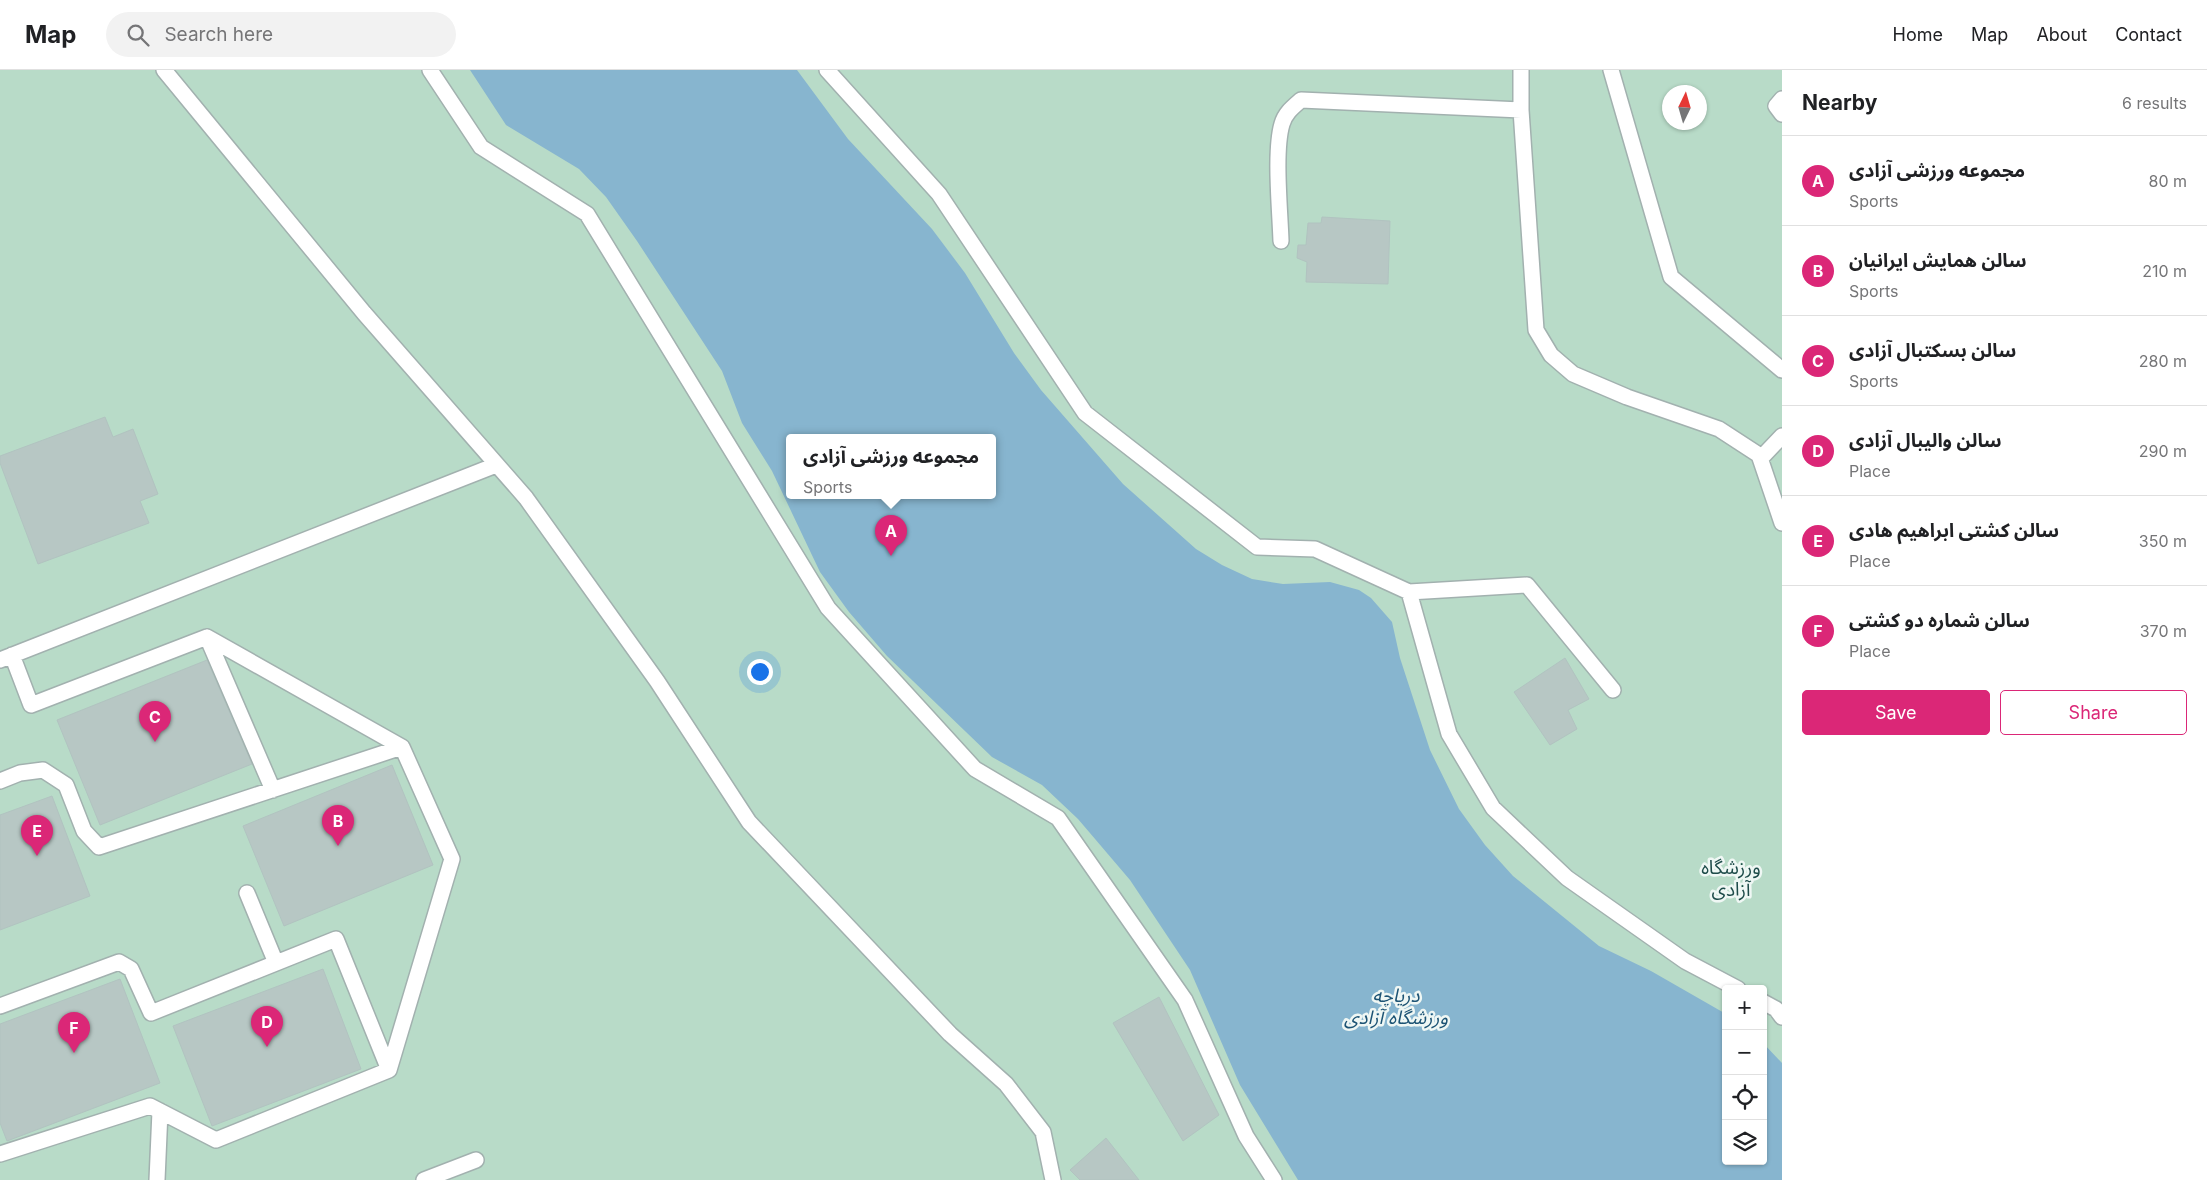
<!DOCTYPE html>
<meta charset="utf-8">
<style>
body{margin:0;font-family:Inter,"Noto Sans Arabic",sans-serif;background:#f2f2f2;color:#202124}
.controls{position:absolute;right:15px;bottom:15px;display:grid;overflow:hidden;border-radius:5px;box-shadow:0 1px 4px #0004}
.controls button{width:45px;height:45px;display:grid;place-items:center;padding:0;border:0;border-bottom:1px solid #e0e0e0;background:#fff;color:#202124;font:25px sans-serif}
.compass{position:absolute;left:1662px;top:15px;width:45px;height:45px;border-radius:50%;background:#fff;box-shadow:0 1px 4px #0004;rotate:5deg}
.you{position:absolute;left:759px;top:601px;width:18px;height:18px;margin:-12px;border:4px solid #fff;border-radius:50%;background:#1a73e8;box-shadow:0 0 0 8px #1a73e833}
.badge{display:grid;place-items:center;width:32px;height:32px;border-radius:50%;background:#db2777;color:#fff;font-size:16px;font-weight:700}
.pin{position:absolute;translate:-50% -41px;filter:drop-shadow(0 1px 2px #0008)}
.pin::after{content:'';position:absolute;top:26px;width:18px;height:15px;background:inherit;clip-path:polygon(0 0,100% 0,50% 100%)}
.popup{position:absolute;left:786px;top:364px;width:210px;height:65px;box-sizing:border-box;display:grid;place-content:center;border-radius:5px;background:#fff;filter:drop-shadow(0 1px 4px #0005);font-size:16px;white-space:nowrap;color:#757577}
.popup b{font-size:19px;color:#202124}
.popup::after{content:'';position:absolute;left:50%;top:100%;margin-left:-10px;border:10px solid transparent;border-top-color:#fff}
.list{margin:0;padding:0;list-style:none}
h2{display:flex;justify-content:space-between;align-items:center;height:65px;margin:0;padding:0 20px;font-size:21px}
h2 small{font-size:16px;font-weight:400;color:#757577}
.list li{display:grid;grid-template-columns:32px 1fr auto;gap:15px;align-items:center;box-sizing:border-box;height:90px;padding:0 20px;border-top:1px solid #e0e0e0}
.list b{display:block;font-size:19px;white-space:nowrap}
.list p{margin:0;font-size:16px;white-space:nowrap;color:#757577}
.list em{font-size:16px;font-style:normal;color:#757577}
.actions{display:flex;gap:10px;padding:15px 20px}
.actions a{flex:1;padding:11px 0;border:1px solid #db2777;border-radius:5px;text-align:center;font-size:18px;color:#db2777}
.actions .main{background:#db2777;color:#fff}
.icon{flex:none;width:28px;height:28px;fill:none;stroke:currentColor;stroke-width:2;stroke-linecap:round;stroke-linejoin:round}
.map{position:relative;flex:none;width:1782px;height:1110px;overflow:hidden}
header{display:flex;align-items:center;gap:30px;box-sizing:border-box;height:70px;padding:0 25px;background:#fff;border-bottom:1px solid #e0e0e0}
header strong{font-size:24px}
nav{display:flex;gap:28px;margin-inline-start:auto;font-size:18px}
.search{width:350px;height:45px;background:#f2f2f2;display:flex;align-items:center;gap:12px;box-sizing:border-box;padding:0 18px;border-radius:28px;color:#757577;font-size:19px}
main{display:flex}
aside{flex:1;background:#fff}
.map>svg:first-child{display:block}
.green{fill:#b8dbc8;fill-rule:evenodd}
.water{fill:#87b5cf;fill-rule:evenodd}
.building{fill:#b7c7c4;stroke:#b1c3c0}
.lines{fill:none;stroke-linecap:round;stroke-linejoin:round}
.minor-casing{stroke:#a2b1af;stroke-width:18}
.minor{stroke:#fff;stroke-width:15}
.labels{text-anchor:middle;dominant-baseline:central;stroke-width:5;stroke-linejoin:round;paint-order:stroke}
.neighbourhood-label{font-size:19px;fill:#1d4b49;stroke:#eff7f4}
.water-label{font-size:19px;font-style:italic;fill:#1c5374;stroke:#eff7f4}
</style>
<header>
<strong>Map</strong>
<div class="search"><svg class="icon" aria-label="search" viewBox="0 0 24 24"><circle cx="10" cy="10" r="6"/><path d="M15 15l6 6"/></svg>Search here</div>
<nav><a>Home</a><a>Map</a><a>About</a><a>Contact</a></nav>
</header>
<main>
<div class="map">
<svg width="1782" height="1110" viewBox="0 0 1782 1110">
<rect width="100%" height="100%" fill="#dfeae7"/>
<!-- green -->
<path class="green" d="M0 0H1782V1110H0ZM1670 22H1700V52H1670ZM790 367H992V425H790ZM1726 919H1763V1091H1726Z"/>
<!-- water -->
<path class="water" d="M470 0H797L848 69 932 159 965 203 1014 283 1041 320 1123 414 1196 479 1222 495 1252 509 1283 514 1330 512 1359 520 1371 528 1392 552 1400 588 1430 680 1459 739 1485 775 1513 806 1599 876 1651 901 1726 944V1091H1763V973L1782 993V1110H1298L1240 1015 1190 900 1130 810 1078 749 1042 715 992 687 887 586 849 542 820 502 772 401 742 353 722 301 637 171 606 127 579 99 506 55ZM790 367H992V425H790Z"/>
<!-- building -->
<path class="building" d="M1322 147 1390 151 1388 214 1306 212 1307 192 1297 188 1298 175H1306L1308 153H1321Z
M105 347 113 367 133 359 158 424 140 431 149 453 38 494 0 393V386Z
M1565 588 1589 629 1568 640 1577 659 1550 675 1514 622Z
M207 590 252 694 100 755 57 650Z
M392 695 433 795 284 856 243 756Z
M52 726 90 826 0 860V745Z
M323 899 361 999 212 1056 173 956Z
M120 909 160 1013 7 1071 0 1053V954Z
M1159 927 1219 1045 1183 1071 1113 953Z
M1106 1068 1139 1110H1080L1070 1100Z"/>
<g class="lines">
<defs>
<path id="minor" d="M164 0 364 243 526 428 657 611 749 752 950 964 1006 1014 1043 1062 1053 1110
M430 0 481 77 587 144 828 538 975 699 1058 748 1185 930 1246 1066 1274 1110
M827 0 939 124 1085 343 1257 477 1315 479 1409 522 1527 515 1613 620
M1521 0V40L1536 260 1551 285 1573 304 1627 327 1719 359 1762 387 1782 366
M1611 0 1671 207 1782 300
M1782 29 1776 36 1782 44
M1281 171C1280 140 1274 81 1282 54 1285 43 1293 37 1301 30L1521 40
M1759 385 1782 453
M1409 522 1449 664 1493 738 1567 808 1685 891 1738 919
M207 567 273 720
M0 590 496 395
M0 711 20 703 43 700 66 715 84 761 99 777 402 677
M247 823 276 893
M1763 932 1776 939 1782 947
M0 936 119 892 131 899 151 943 336 869 389 1000
M0 1084 150 1036 216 1070 389 1000 452 789 402 677 207 567 31 635 12 585
M157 1110 160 1041
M424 1110 476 1090"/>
</defs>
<!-- minor casing -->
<use href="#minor" class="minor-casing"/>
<!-- minor -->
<use href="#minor" class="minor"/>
</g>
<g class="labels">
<!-- neighbourhood labels -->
<g class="neighbourhood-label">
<text x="1731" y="797">ورزشگاه<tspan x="1731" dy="22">آزادی</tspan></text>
</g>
<!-- water labels -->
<g class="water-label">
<text x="1396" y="925">دریاچه<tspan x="1396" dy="22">ورزشگاه آزادی</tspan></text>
</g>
</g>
</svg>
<div class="controls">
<button>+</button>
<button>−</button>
<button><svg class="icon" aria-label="locate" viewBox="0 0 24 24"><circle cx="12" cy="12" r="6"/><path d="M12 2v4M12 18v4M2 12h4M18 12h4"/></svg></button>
<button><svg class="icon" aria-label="layers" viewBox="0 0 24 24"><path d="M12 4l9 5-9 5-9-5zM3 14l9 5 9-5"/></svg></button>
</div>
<svg class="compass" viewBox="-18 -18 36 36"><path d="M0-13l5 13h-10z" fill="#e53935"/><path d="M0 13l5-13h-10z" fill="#757577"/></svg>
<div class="you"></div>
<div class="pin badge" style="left:891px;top:486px">A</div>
<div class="popup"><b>مجموعه ورزشی آزادی</b>Sports</div>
<div class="pin badge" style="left:338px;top:776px">B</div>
<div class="pin badge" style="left:155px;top:672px">C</div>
<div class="pin badge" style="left:267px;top:977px">D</div>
<div class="pin badge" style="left:37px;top:786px">E</div>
<div class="pin badge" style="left:74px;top:983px">F</div>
</div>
<aside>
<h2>Nearby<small>6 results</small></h2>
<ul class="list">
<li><span class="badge">A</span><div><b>مجموعه ورزشی آزادی</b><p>Sports</p></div><em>80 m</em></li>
<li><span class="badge">B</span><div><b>سالن همایش ایرانیان</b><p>Sports</p></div><em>210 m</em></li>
<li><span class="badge">C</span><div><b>سالن بسکتبال آزادی</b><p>Sports</p></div><em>280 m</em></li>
<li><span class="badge">D</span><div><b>سالن والیبال آزادی</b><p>Place</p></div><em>290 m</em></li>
<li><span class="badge">E</span><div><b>سالن کشتی ابراهیم هادی</b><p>Place</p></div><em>350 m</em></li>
<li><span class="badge">F</span><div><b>سالن شماره دو کشتی</b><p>Place</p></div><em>370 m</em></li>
</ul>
<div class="actions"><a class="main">Save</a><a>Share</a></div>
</aside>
</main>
